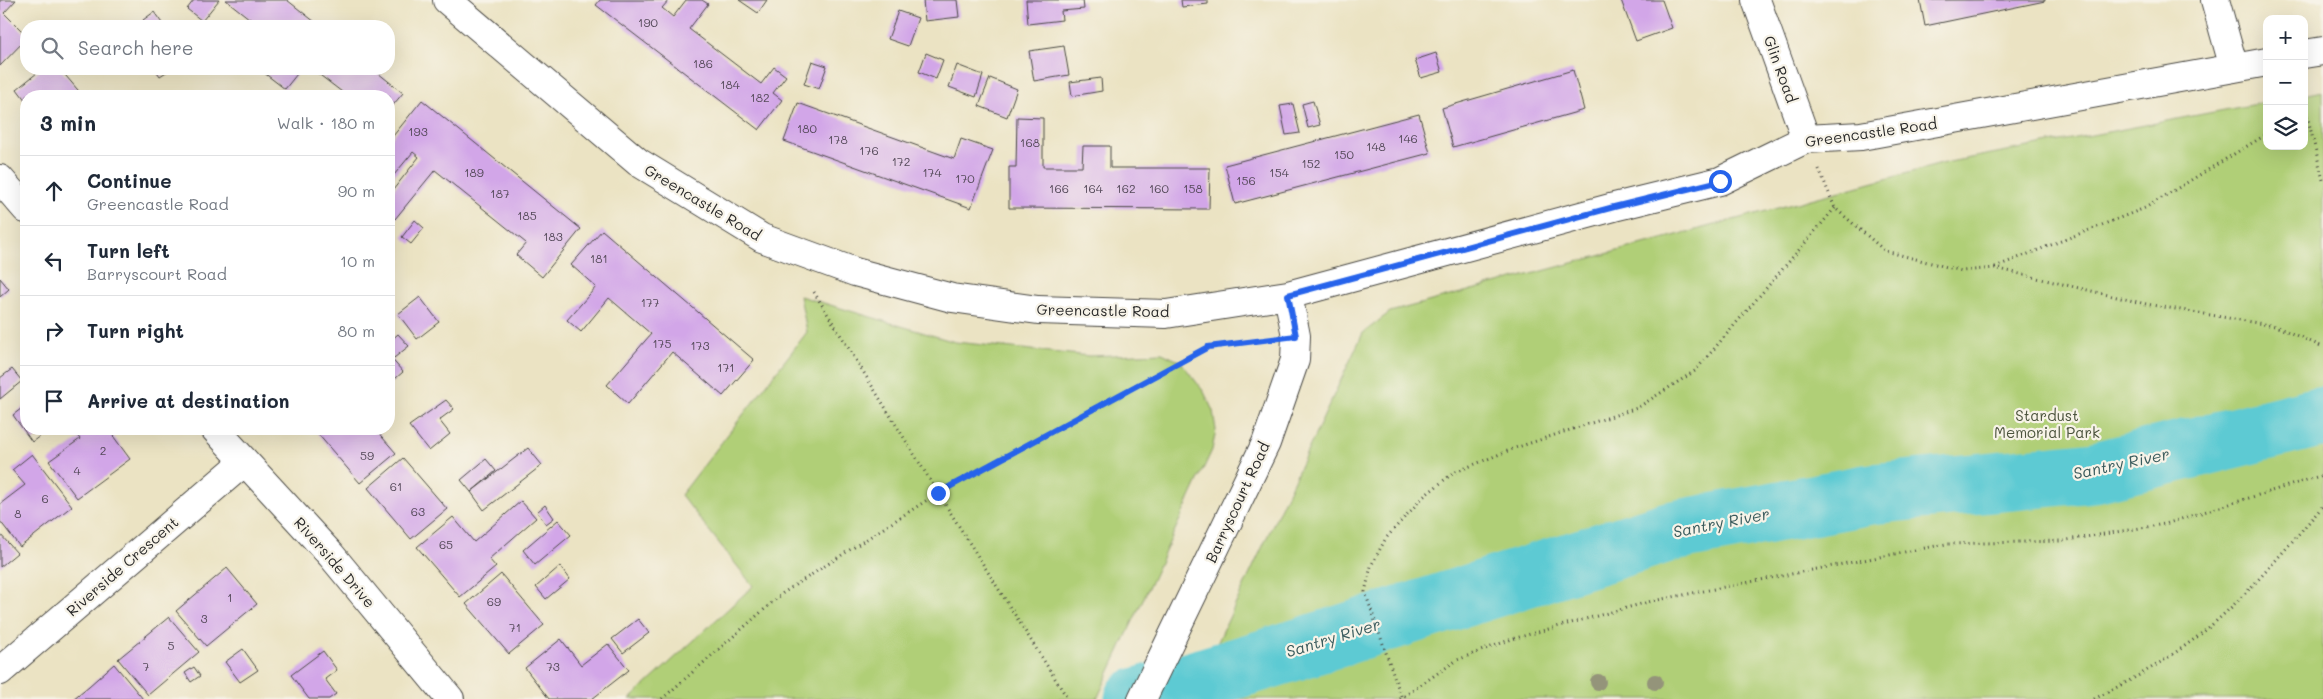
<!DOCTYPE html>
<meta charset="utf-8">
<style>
body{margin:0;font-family:Mali,sans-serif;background:#f2f2f3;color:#1f2937}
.controls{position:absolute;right:15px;top:15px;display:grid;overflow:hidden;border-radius:10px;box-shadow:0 5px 20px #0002}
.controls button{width:45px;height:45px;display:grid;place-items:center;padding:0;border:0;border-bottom:1px solid #e0e1e3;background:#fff;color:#1f2937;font:25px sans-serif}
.stop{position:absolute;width:15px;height:15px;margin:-11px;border:4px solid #2563eb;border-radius:50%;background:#fff}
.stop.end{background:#2563eb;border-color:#fff;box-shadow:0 1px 5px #0008}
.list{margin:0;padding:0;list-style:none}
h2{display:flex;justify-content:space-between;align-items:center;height:65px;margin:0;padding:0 20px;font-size:21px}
h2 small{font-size:16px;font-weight:400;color:#747a83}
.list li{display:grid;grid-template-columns:32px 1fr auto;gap:15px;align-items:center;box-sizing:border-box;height:70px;padding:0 20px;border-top:1px solid #e0e1e3}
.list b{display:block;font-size:19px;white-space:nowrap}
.list p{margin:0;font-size:16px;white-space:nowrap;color:#747a83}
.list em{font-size:16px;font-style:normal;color:#747a83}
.icon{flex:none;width:28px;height:28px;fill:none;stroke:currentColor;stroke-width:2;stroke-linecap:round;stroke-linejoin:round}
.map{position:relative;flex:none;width:2323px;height:699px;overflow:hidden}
.search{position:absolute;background:#fff;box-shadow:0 5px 20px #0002;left:20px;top:20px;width:375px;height:55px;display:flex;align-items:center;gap:12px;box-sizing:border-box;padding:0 18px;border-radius:20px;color:#747a83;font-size:19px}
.panel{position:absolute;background:#fff;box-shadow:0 5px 20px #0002;left:20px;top:90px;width:375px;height:345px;border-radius:20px}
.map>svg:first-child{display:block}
.green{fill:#b0cf77;stroke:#6e7d51}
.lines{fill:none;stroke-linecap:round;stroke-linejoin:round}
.river{stroke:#5dcad3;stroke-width:61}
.building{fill:#d2a6e8}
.minor-casing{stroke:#484742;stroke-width:30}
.path{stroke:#484742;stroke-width:3;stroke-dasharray:1 4;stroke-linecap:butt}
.minor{stroke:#fff;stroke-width:28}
.tree{fill:#94947a}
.route{stroke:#2563eb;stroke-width:6}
.labels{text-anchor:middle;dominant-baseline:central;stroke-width:4.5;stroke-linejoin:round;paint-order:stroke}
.number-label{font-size:12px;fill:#554a5a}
.street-label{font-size:15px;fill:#2b2b2b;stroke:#f7f3e8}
.park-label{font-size:15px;fill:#4c543e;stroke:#f7f3e8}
.water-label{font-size:16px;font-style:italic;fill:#3a5b5d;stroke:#f7f3e8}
</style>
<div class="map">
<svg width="2323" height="699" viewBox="0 0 2323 699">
<rect width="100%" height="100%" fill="#f7f3e8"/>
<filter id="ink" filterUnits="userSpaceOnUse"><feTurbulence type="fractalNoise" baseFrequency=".02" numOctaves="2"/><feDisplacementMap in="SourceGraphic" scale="10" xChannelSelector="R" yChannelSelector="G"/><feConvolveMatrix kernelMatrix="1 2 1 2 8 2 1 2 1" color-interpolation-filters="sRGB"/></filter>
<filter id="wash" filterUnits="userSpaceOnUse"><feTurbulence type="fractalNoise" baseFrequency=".0096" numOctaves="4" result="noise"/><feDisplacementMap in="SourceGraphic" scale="20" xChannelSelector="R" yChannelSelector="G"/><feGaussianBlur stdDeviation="1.12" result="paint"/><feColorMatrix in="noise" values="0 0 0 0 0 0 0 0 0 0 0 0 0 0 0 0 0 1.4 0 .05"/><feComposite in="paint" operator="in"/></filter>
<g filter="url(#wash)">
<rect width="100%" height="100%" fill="#ebe3c3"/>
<!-- green -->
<path class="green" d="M2323 91V699H1191L1363 333 1390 312 1949 162 2267 102V146H2304V95Z
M800 296 955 342 1089 356 1162 353 1181 362 1204 392 1213 411 1216 430 1212 450 1097 699H630L753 586 681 495 807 332Z"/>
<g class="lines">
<!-- river -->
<path class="river" d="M1135 699 1264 660 1668 532 1871 494 2095 472 2323 416"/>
</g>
<g id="blocks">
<!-- building -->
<path class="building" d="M0 0H16L4 13 26 35V39L0 66Z
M194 0H219L202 21 187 9Z
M226 0H287L320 26H259Z
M600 0H669L662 8 673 17 686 0H702L708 4 689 29 761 84 774 67 786 76 773 93 782 100 759 130 596 5Z
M739 0H767L758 13Z
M923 0H957L959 17 925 21Z
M1026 0H1083L1084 9 1061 11 1062 20 1028 24Z
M1181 0H1208V4L1182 7Z
M1621 0H1662L1672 28 1636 41Z
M1920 0H2045V1L1925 26Z
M898 11 918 18 908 46 888 39Z
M154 12 164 26H147L143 20Z
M1064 46 1069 75 1034 81 1029 51Z
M926 53 943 60 936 79 919 72Z
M1436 53 1442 72 1421 78 1415 60Z
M812 61 827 66 819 89 804 84Z
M957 65 983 75 976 97 949 87Z
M42 69H60L83 96H26V101L17 89Z
M155 69H171L160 76Z
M259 69H301L285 89Z
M312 69H373L403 93 389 110V96H338L342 92Z
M1573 70 1584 110 1453 147 1442 108Z
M990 78 1017 89 1007 117 979 106Z
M1101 78 1102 91 1072 96 1070 82Z
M422 100 581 229 542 277 516 255 526 243 435 170 395 219 389 213V195L419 157 413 152 389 181V141Z
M1313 101 1320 125 1308 128 1302 104Z
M798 103 954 159 961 139 993 150 971 208 784 141Z
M1293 104 1300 133 1286 135 1280 106Z
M1419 114 1430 153 1235 204 1225 165Z
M1017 117 1043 118V167H1082L1083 146H1110V168H1210L1209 209 1009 208V167H1016Z
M415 220 424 228 411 244 402 237Z
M602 230 754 360 723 396 672 352 628 404 607 385 651 334 609 298 581 332 567 320 596 287 571 265Z
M0 278 9 289 0 297Z
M420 297 439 322 417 339 398 314Z
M398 334 409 346 394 358 389 352V342Z
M389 356 403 372 389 384Z
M12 369 22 381 0 399V378Z
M446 400 454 409 439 420 450 434 429 451 409 426Z
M26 405V429H49L32 442 13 415Z
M72 429H108L130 459 77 498 49 461 80 439Z
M322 429H375L396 453 360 483 317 433Z
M528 448 542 465 484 510 471 492Z
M32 454 72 506 20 547 0 521V504L25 485 12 470Z
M403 458 447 509 411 539 368 488Z
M486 459 496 471 471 492 461 480Z
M521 501 536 518 489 559 496 567 460 597 417 547 453 517 474 542Z
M545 505 554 518 546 524 537 512Z
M558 520 571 535 535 565 523 550Z
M0 534 17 553 0 567Z
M560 566 570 579 546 599 536 587Z
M227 568 257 604 206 646 176 611Z
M501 574 544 625 509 654 466 604Z
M169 617 199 652 148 695 118 659Z
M638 619 649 633 623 653 612 639Z
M561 639 581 665 608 644 629 670 592 699H549L525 668Z
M243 649 258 670 240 682 225 662Z
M323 651 337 670 325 679 336 694 329 699H309L291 675Z
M114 664 143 699H73L89 686Z
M194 667 200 676 191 682 185 673Z"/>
</g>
</g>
<g filter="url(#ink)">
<use href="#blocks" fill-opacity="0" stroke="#484742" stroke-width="1"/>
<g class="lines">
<defs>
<path id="minor" d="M447 0 638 162 762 238 855 272 952 298 1038 310 1166 314 1288 295 1614 207 1720 181 1806 139 1861 136 2267 62
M1756 0 1806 139
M2215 0 2234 68
M2304 54 2323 51
M0 179 26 209
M215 429 331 555 450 699
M0 671 244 462
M1142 699 1266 443 1295 360 1296 336 1288 295"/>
</defs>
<!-- minor casing -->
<use href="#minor" class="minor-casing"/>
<!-- path -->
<path class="path" d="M2304 93 2305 112
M2306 111 2323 180
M1819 169 1835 208 1885 251 1962 271 1995 268 2146 304 2275 326 2323 347
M1995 267 2145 208 2267 134
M814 292 938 493 1068 699
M1401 696 1365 592 1371 566 1386 538 1423 497 1453 473 1515 448 1637 408 1695 371 1835 208
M662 699 783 593 938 493 1208 347 1265 340
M1400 699 1457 660 1512 639 1652 601 1946 544 2061 541 2165 524 2323 475
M2094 699C2132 680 2168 660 2202 633 2246 598 2286 548 2323 506"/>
<!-- minor -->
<use href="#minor" class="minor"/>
</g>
<!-- trees -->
<g class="tree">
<circle cx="1598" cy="682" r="8"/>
<circle cx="1655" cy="682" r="8"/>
</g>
</g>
<g class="lines" filter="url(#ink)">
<!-- route -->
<path class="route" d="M938 493 1208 347 1296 336 1288 295 1614 207 1720 181"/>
</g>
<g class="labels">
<!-- number labels -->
<g class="number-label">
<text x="648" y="22">190</text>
<text x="703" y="63">186</text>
<text x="730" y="84">184</text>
<text x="760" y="97">182</text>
<text x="807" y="128">180</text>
<text x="418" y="131">193</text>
<text x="1408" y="138">146</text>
<text x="838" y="139">178</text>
<text x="1030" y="142">168</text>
<text x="1376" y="146">148</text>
<text x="869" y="150">176</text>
<text x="1344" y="154">150</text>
<text x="901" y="161">172</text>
<text x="1311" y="163">152</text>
<text x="474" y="172">189</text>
<text x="932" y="172">174</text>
<text x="1279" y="172">154</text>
<text x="965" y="178">170</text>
<text x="1246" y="180">156</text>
<text x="1059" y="188">166</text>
<text x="1093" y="188">164</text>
<text x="1126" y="188">162</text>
<text x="1159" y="188">160</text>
<text x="1193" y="188">158</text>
<text x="500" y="193">187</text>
<text x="527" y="215">185</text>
<text x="553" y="236">183</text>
<text x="599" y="258">181</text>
<text x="650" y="302">177</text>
<text x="662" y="343">175</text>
<text x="700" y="345">173</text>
<text x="726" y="367">171</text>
<text x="103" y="450">2</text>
<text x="367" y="455">59</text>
<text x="77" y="470">4</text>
<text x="396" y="486">61</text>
<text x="45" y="498">6</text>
<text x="418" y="511">63</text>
<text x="18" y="513">8</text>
<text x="446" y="544">65</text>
<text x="230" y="597">1</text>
<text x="494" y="601">69</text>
<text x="204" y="618">3</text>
<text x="515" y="627">71</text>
<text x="171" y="645">5</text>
<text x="146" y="666">7</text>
<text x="553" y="666">73</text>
</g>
<!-- street labels -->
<g class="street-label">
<text transform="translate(1781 69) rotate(70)">Glin Road</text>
<text transform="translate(1871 132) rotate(-8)">Greencastle Road</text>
<text transform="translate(703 202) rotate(31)">Greencastle Road</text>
<text transform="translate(1103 310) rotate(1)">Greencastle Road</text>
<text transform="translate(1237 502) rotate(-65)">Barryscourt Road</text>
<text transform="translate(335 562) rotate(49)">Riverside Drive</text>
<text transform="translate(122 566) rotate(-41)">Riverside Crescent</text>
</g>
<!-- park labels -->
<g class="park-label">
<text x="2047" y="415">Stardust<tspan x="2047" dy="17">Memorial Park</tspan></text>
</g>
<!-- water labels -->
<g class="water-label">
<text transform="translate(2121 463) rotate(-12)">Santry River</text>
<text transform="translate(1721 522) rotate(-11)">Santry River</text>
<text transform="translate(1333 637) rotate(-17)">Santry River</text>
</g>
</g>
</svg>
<div class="controls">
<button>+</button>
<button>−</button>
<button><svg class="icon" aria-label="layers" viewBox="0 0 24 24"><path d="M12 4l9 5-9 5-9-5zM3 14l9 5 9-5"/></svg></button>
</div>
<div class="stop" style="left:1720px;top:181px"></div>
<div class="stop end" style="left:938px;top:493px"></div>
<div class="search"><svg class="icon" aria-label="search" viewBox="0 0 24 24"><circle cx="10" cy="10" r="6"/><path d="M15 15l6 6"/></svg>Search here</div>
<section class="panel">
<h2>3 min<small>Walk · 180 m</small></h2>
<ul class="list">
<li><svg class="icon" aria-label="ahead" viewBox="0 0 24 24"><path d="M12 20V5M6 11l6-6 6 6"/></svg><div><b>Continue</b><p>Greencastle Road</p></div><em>90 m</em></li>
<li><svg class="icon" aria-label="left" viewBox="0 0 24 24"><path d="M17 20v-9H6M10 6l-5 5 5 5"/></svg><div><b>Turn left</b><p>Barryscourt Road</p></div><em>10 m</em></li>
<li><svg class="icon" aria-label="right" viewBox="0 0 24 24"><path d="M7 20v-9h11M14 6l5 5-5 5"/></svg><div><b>Turn right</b></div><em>80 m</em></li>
<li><svg class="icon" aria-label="arrive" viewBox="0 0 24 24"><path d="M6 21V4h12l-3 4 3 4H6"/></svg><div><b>Arrive at destination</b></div></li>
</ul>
</section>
</div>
